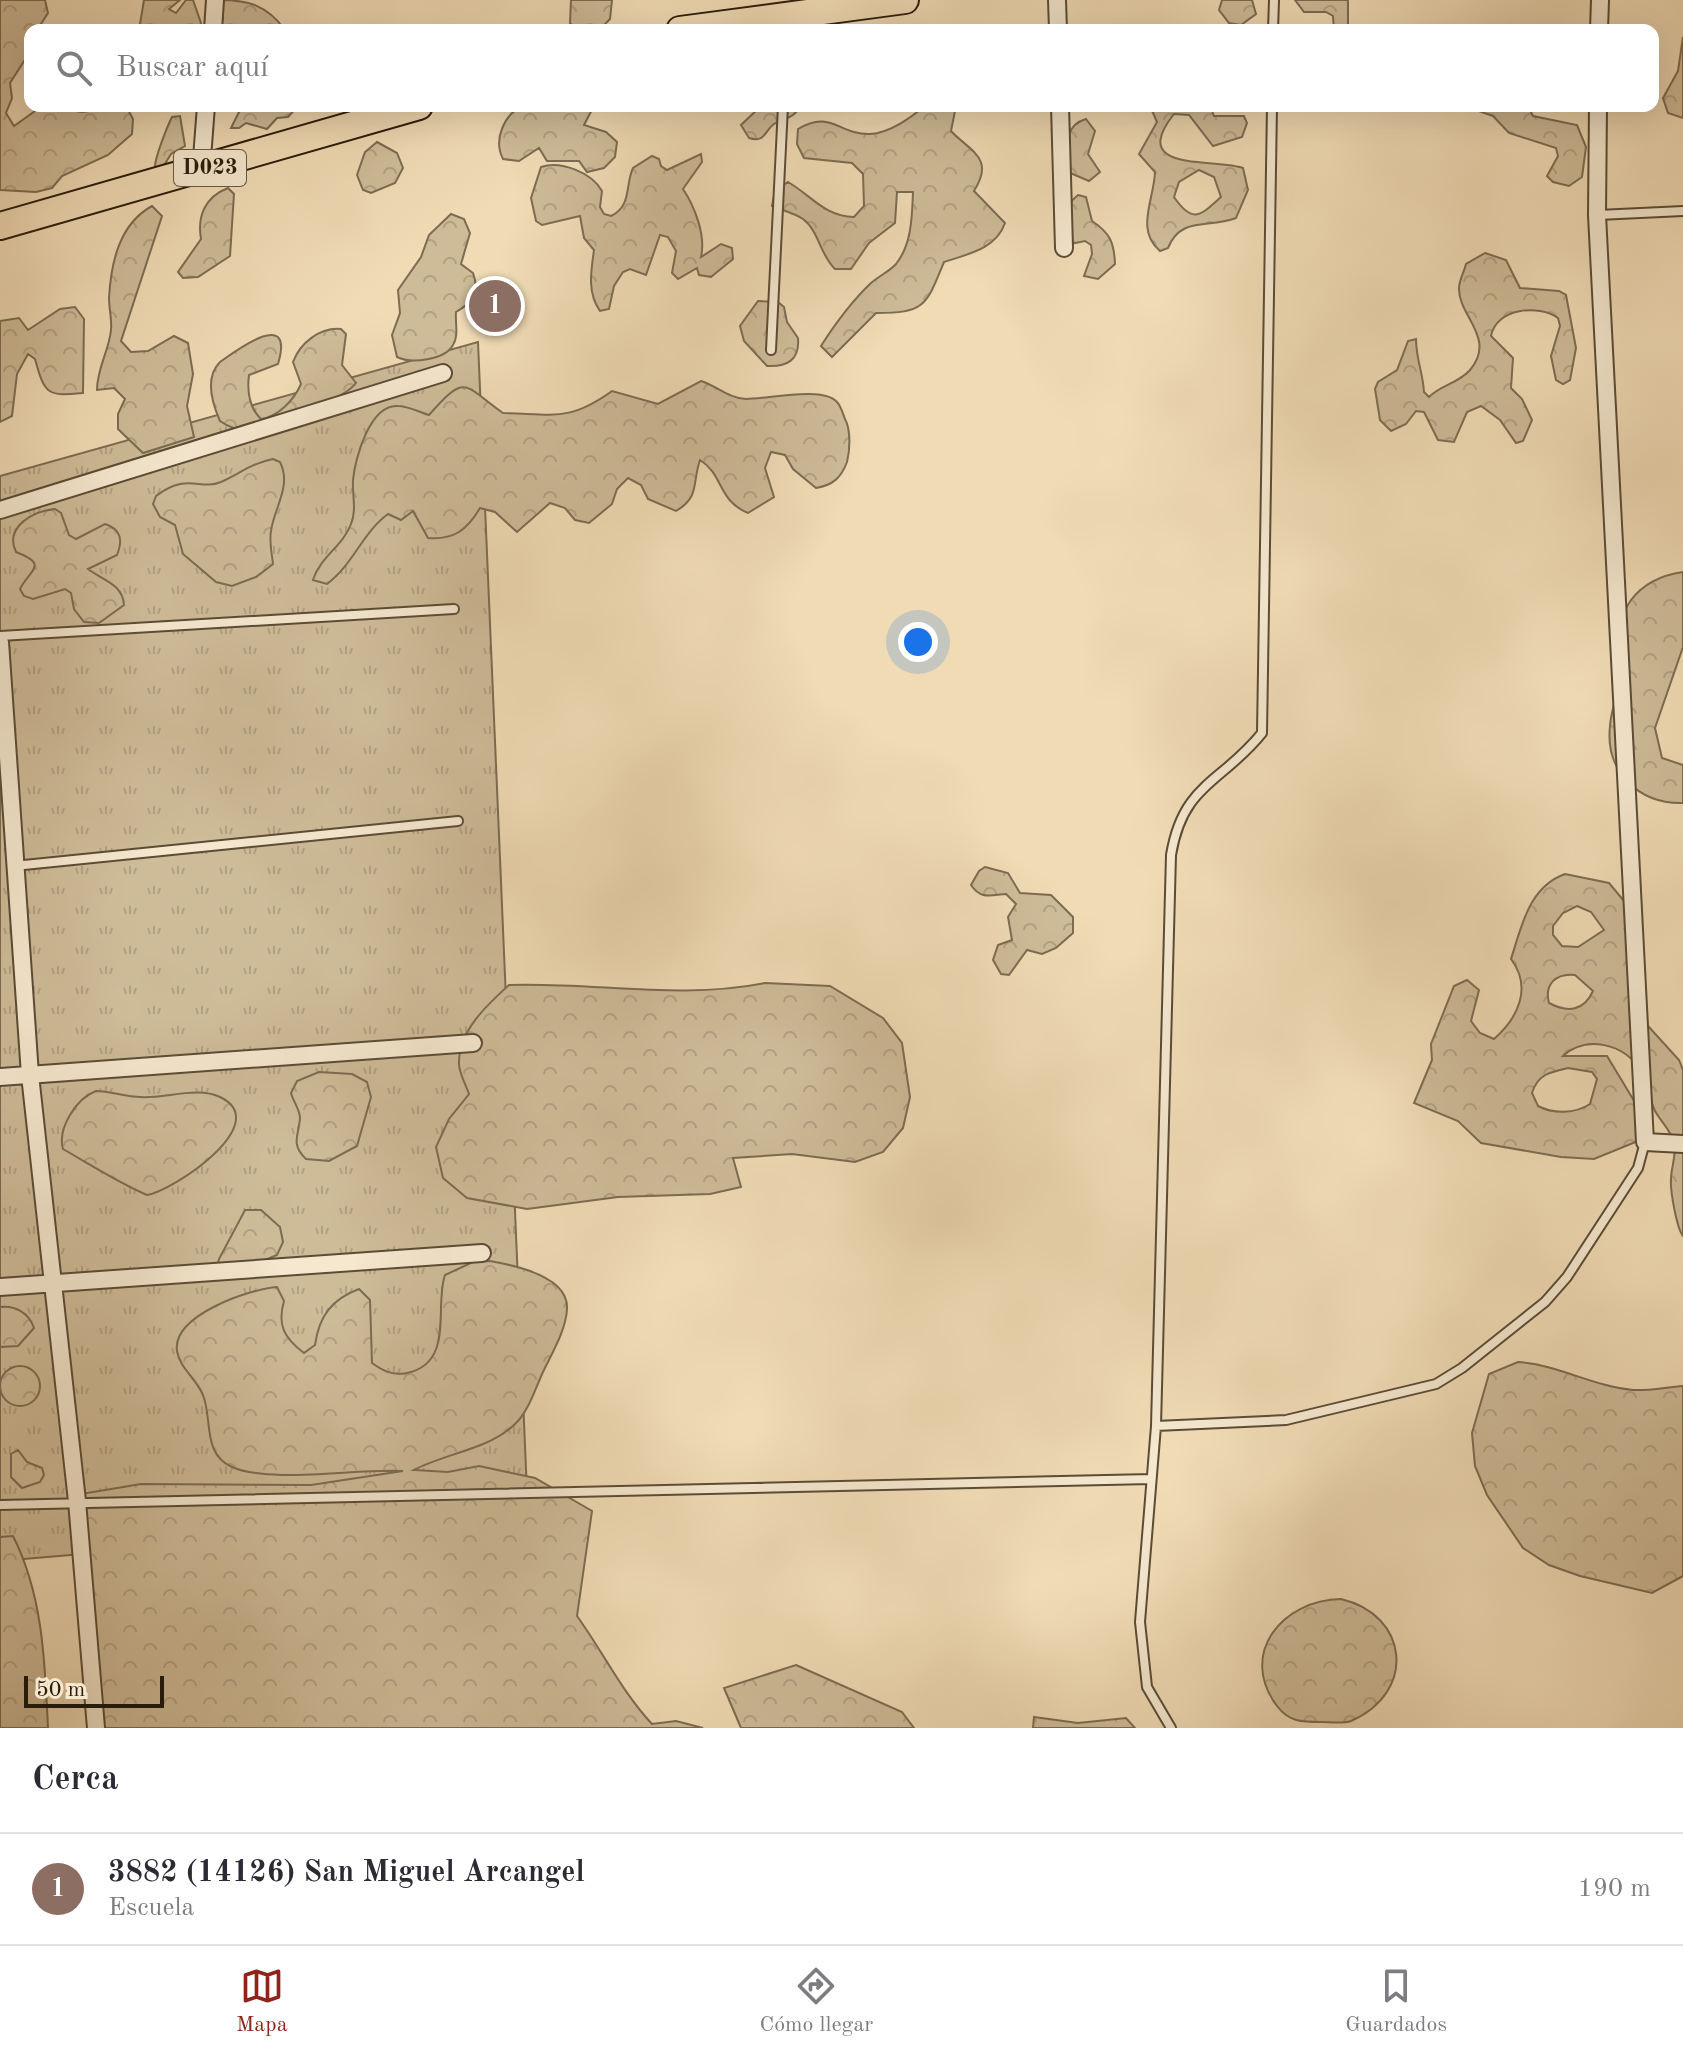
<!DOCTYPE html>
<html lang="es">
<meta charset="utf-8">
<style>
body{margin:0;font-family:"Old Standard TT",serif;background:#f7f7f7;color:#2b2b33}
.scale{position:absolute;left:24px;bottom:20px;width:140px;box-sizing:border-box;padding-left:8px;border:4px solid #291c0b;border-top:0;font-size:22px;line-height:28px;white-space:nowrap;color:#291c0b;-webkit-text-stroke:6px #f5e8cf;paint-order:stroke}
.you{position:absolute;left:918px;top:642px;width:28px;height:28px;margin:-20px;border:6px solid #fff;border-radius:50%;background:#1a73e8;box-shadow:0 0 0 12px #1a73e833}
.badge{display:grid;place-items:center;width:52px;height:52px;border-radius:50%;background:#8f2418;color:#fff;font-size:26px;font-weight:700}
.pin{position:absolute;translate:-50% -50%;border:4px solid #fff;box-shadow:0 2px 8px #0006}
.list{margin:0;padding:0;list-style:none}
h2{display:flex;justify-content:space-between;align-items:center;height:104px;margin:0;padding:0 32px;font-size:34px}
h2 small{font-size:26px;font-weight:400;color:#7c7c81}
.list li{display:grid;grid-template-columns:52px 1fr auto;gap:24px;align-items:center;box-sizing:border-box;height:112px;padding:0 32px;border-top:2px solid #e1e1e2}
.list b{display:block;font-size:30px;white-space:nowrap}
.list p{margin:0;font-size:26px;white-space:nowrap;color:#7c7c81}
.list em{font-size:26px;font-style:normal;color:#7c7c81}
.icon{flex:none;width:44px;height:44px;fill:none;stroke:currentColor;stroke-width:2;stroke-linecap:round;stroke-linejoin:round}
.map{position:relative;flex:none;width:1683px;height:1728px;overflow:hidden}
.search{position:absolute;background:#fff;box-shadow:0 8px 32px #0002;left:24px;right:24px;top:24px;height:88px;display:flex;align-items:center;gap:20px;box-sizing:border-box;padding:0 28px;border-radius:16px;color:#7c7c81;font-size:30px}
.sheet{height:216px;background:#fff}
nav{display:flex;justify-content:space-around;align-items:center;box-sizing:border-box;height:112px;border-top:2px solid #e1e1e2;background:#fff;font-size:22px;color:#7c7c81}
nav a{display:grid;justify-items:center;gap:4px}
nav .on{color:#8f2418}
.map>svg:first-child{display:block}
.grass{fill:url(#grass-tufts);stroke:#7c6c52;stroke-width:2}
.forest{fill:url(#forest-crowns);stroke:#7c6c52;stroke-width:2;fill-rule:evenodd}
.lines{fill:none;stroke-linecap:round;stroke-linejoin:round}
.service-casing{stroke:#5b4c36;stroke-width:12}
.minor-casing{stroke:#5b4c36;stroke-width:20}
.primary-casing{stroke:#291c0b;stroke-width:30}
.service{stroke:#f5e8cf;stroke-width:8}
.minor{stroke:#f5e8cf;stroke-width:16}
.primary{stroke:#f0dbb5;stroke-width:26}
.labels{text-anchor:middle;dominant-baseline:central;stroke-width:7;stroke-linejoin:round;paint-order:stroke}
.shield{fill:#f5e8cf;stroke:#665946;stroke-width:2}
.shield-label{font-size:22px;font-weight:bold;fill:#291c0b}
</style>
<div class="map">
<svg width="1683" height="1728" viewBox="0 0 1683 1728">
<defs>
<pattern id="grass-tufts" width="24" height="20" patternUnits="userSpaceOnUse" patternTransform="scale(2)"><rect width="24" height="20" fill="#cebb98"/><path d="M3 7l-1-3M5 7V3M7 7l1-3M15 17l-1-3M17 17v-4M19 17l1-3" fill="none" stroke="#b1a082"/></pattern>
<pattern id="forest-crowns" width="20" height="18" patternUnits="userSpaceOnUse" patternTransform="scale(2)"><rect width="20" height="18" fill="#cebb98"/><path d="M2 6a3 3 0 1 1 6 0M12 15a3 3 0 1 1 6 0" fill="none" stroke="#b1a082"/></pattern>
</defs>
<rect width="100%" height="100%" fill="#f0dbb5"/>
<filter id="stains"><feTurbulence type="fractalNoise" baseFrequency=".0025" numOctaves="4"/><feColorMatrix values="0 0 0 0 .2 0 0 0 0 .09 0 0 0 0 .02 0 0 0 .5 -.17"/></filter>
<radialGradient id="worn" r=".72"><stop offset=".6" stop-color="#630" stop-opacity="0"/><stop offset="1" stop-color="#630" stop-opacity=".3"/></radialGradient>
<!-- grass -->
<path class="grass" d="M478 342 528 1516 0 1561V476Z"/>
<!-- forest -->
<path class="forest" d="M0 0H45L48 13 37 30H30L28 55 10 83 12 98 6 113 14 126 42 106 82 112 126 106 133 119 132 134 108 155 62 176 52 188 36 192 0 190Z
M144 0H180L169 9 176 13 186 0H193L201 23 198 30H139Z
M219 0C248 0 267 5 285 30H220L223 18Z
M571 0H612L610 19 599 30 575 28 570 23Z
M1222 0H1252L1256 14 1241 25 1229 23 1219 10Z
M1295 0H1348V30H1334L1333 16 1326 12H1304Z
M1683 37V118L1668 113 1663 98 1678 71Z
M242 106H298L288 117 277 118 267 129 246 123 239 128H231Z
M523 106H594L584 125 606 132 617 142 615 157 604 168 587 172 579 161H547L539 148 519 161 503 159C493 140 504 114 523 106Z
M761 106H800C793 120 785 117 774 124 764 131 766 143 749 138L741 125Z
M925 106H956L951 131C971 152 995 158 974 191L1005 223C996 249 968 254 944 262 926 306 925 313 876 313L832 357 821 346C835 324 853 300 871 283 879 276 890 271 896 264 912 244 912 216 913 192H897L895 223 869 243 851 269H835C820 255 819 231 803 219 794 213 781 210 772 206L775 191 788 182C812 196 824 216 854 217L864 206 863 174 852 163 804 158 797 144 798 129C831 109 839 135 870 134 890 133 910 118 925 106Z
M1150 106H1210L1214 116H1244L1247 123 1242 137 1213 146 1189 115 1174 114C1127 173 1214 158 1243 168L1248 190 1236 218C1207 229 1181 216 1168 248L1160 251C1135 230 1154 200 1155 172L1139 154 1157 122ZM1199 170 1214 177 1221 197C1201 215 1193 225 1174 197L1179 182Z
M1465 106H1528L1533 116 1577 125 1586 147 1582 177 1569 186 1553 182 1547 176 1558 156 1556 148 1509 133 1493 116Z
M180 116 185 146 171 154 163 167 155 168C154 159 168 125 172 117Z
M1086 119 1095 131 1088 154 1100 172 1089 181 1068 172C1068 152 1061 126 1086 119Z
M377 142 397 153 403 168 395 183 371 193 363 190 357 175 365 152Z
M701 154 702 162 683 189C695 207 706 236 701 257L721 244 732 248 733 259 711 277 699 275 697 268 678 279 672 273 676 251 668 237 660 235 646 275 630 269 623 272 614 286 609 309 600 311C587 293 591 271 594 250L584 238 580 216 542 225 536 221 531 198 541 167C561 160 592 173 602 191L600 207 604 214 611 216C632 206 625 185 633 168L652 156 659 159 661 166 667 170Z
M228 188 234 194 230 256 198 277 183 278 178 272 201 239C197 216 205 197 228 188Z
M1078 195 1086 197 1092 221C1110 233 1114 242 1115 264L1098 279 1084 276 1092 254 1091 245 1085 241 1070 244 1067 205Z
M152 206 162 216 121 341 131 352 148 351 174 336 188 343 193 374 187 406 194 437 143 453 118 429V414L125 399 114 388 97 390C97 368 109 351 111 330 112 319 109 308 109 298 111 263 119 224 152 206Z
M451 214 464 219 470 233 461 264 473 273C480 292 472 303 456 312 455 323 459 336 453 345 445 360 411 364 397 357L392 335 400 313 398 290 421 257 429 235Z
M1485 253 1506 260 1520 288 1559 291 1566 295 1576 348 1570 380 1563 384 1556 380 1551 356 1560 326 1558 318C1539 304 1496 308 1491 336L1513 358 1511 388 1522 399 1532 420 1523 441 1516 443 1500 420 1481 406 1467 412 1454 442 1438 440 1424 412 1416 411 1406 424 1391 431 1380 420 1375 389 1378 382 1397 370 1408 341 1416 339C1416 359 1423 373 1424 392L1429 397C1441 385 1459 383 1470 370 1497 338 1458 316 1459 288 1459 281 1464 272 1466 264Z
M758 301 778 302 784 307 787 322 798 338C800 360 787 367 767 366L744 341 740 326Z
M75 307 84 319 83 393C48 396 45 396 35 359L28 354 17 374 12 416 0 422V321L19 318 28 330 60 309Z
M341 329 346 334 342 365 356 383C345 399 271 427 250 430 240 431 228 427 220 421 212 403 204 378 220 362 238 349 295 307 278 364L249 375C247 390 249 408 261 419 278 417 294 400 301 384L293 362C300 343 320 327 341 329Z
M701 381C717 386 728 398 746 399 767 399 823 386 837 402 841 406 843 414 845 419 851 430 850 450 847 462 841 478 833 485 816 488L793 469 785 455 771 452 765 468 774 497 748 513C717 500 724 475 700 460 692 483 700 497 676 511L648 499 641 485 628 478 617 489 612 504 589 523 575 520 565 508 550 503 517 532 495 512 480 508C467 530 454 540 428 538L413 511 401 520 388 514C362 533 353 565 327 584L313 580C320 557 343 546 351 524 357 510 352 495 353 480 355 458 370 404 398 406 408 406 419 412 429 415 467 372 463 385 503 413 554 414 569 422 612 391L658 404Z
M273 459 280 462C292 486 274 508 271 531 269 542 272 554 273 564L256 577 232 586 216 582 183 554 175 525 160 517 153 504 156 496C188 472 199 491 221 482 239 474 252 463 273 459Z
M55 509 61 513 69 535 76 539 105 524C121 529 123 540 117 555L88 569C102 580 123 584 124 605L99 623 84 622 74 609 71 593 65 589 33 599 24 596 20 589C29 570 50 565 16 552 4 527 33 511 55 509Z
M1683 572V647L1655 728 1662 758 1683 765V803C1638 804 1605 771 1610 726 1611 710 1618 695 1619 678 1620 655 1616 620 1631 600 1644 583 1662 575 1683 572Z
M985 867 1008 873 1020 893 1051 895 1073 917V933L1056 948 1042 954 1027 950 1009 975 1001 974 993 960 998 945 1012 940 1008 917 1016 904 1006 894C991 895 981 900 971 885L979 871Z
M1565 874 1609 883 1629 907 1639 1016 1679 1060 1683 1070V1236C1677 1229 1670 1191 1671 1179 1671 1167 1677 1155 1674 1143 1671 1130 1661 1122 1655 1111 1649 1098 1648 1083 1641 1071 1624 1043 1586 1035 1563 1056H1607L1639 1109 1638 1141 1594 1159 1561 1157 1481 1143 1458 1121 1414 1103 1432 1060 1431 1044 1454 986 1467 980 1479 990 1471 1021 1480 1033 1494 1039C1519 1017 1532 987 1511 959 1522 925 1529 887 1565 874ZM1577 906 1591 912 1604 930 1578 947 1562 946 1553 935V926L1563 913ZM1575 975 1593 991C1584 1011 1568 1013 1549 1003 1544 984 1556 973 1575 975ZM1568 1068 1592 1072 1597 1079 1590 1104C1575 1114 1553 1114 1538 1106L1532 1093C1538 1074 1550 1072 1568 1068Z
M765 983 830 986 883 1018 902 1043 910 1097 903 1128 883 1152 855 1162 792 1154 733 1158 741 1187 710 1194 618 1197 527 1209 467 1198 443 1178 436 1147 449 1119 469 1094C466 1085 459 1073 459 1064 458 1031 487 1005 509 985 595 982 680 1000 765 983Z
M319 1072 352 1074 367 1082 371 1097 357 1146 329 1161 306 1159C290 1144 299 1135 300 1118 300 1110 293 1101 291 1093L297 1081Z
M96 1091C111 1091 125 1097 140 1097 164 1099 197 1086 220 1097 275 1123 173 1191 147 1195 117 1182 91 1165 63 1149 57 1128 77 1098 96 1091Z
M245 1210H261L280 1227 283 1242 277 1255 227 1276 217 1267 219 1259Z
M490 1261C513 1265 569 1276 567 1309 566 1330 552 1353 543 1372 535 1389 528 1413 514 1425 487 1450 446 1453 414 1470L448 1472 479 1466 535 1478 592 1511 577 1616C603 1652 622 1692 652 1724L676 1721 703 1728H93L75 1495 141 1484 311 1485 403 1471C358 1468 271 1484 232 1467 203 1454 212 1422 204 1398 199 1380 180 1370 177 1351 172 1315 250 1289 277 1287L284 1301C277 1325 284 1338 304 1353L315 1345C319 1316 332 1299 359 1289L370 1300 372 1363C383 1371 393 1376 407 1373 455 1363 434 1306 445 1275L473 1262Z
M0 1307C15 1305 29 1313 34 1328L18 1346 0 1347Z
M1518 1362C1559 1365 1592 1386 1633 1390 1649 1391 1667 1387 1683 1386V1576L1652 1593 1580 1576 1549 1565 1523 1548 1487 1495 1475 1466 1472 1433 1489 1374Z
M0 1386a20 20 0 1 1 40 0a20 20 0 1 1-40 0Z
M18 1450 27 1462 42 1468 44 1475 40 1482 22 1488 11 1477V1454Z
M13 1536C43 1595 45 1663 48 1728H0V1537Z
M1341 1599C1409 1615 1417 1692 1351 1721 1343 1724 1329 1722 1321 1722 1302 1722 1289 1722 1277 1706 1238 1654 1282 1600 1341 1599Z
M796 1665 902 1712 914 1728H741L724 1688Z
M1034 1717 1078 1723 1126 1718 1135 1728H1033Z"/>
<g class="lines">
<defs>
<path id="service" d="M1273 30 1274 0
M1598 215 1683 211
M771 350 783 106
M0 636 454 609
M14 866 458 821
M1156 1426 1286 1420 1436 1384 1462 1368 1545 1302 1567 1277 1638 1168 1645 1142
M0 1505 1151 1479
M1171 1728 1147 1687 1140 1622 1156 1426 1171 855C1183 783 1222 783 1262 733L1272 106"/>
<path id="minor" d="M1057 0 1058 30
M213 30 215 0
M1599 30 1600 0
M1060 106 1064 248
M1598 106 1597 215 1645 1142 1683 1144
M201 171 206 106
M0 510 443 373
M0 642 30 1075 77 1501 96 1728
M0 1077 473 1043
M0 1287 482 1253"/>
<path id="primary" d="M680 30 905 0
M0 226 419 106"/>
</defs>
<!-- service casing -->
<use href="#service" class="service-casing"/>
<!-- minor casing -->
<use href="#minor" class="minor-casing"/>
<!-- primary casing -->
<use href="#primary" class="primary-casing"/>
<!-- service -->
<use href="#service" class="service"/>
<!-- minor -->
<use href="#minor" class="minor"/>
<!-- primary -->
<use href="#primary" class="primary"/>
</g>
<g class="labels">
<!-- shield labels -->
<rect class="shield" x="174" y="150" width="72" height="36" rx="6"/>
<g class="shield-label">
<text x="210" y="168">D023</text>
</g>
</g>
<rect width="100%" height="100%" filter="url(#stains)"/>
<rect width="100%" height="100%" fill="url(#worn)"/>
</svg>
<div class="scale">50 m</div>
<div class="you"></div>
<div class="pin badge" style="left:495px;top:306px;background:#8d6e63">1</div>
<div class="search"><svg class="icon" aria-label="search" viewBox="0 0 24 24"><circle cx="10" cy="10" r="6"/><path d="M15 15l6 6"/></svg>Buscar aquí</div>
</div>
<section class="sheet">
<h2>Cerca<small></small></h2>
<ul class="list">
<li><span class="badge" style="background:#8d6e63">1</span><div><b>3882 (14126) San Miguel Arcangel</b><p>Escuela</p></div><em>190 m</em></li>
</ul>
</section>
<nav>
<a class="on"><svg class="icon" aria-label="map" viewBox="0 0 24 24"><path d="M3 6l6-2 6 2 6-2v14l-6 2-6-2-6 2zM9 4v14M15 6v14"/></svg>Mapa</a>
<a><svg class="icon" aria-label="directions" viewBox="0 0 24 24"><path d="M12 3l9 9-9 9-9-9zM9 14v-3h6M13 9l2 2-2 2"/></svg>Cómo llegar</a>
<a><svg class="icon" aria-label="saved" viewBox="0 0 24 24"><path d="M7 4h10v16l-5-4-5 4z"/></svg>Guardados</a>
</nav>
